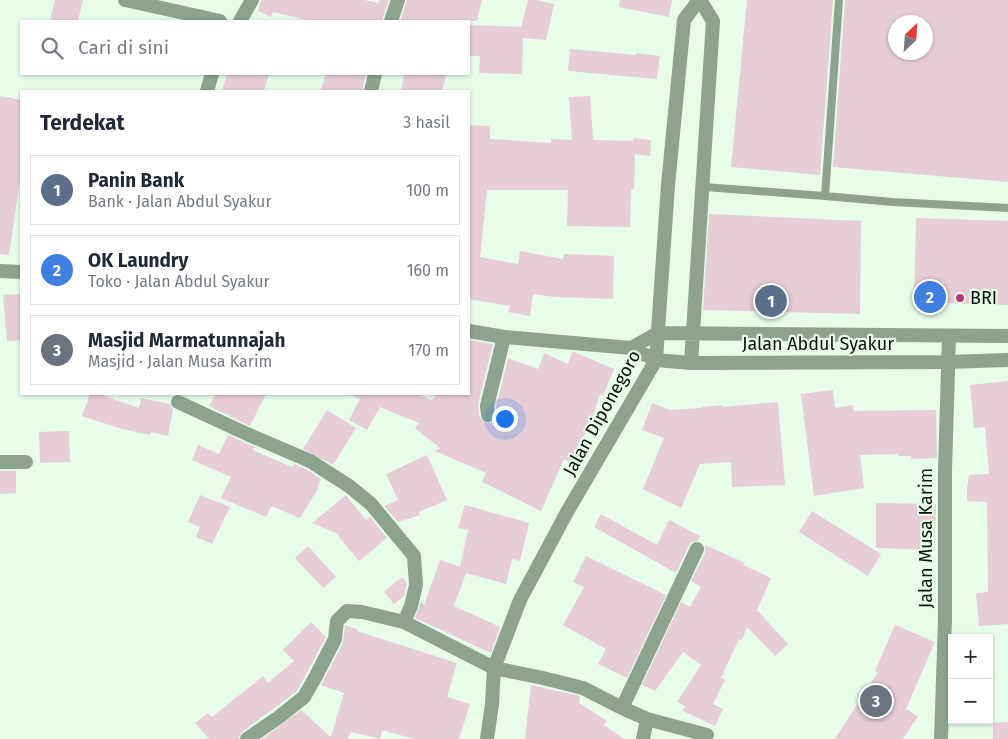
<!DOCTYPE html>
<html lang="id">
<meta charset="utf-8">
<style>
body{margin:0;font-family:"Fira Sans",sans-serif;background:#f6f6f7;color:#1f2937}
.controls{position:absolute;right:15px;bottom:15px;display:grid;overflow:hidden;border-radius:0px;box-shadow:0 1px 4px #0004}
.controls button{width:45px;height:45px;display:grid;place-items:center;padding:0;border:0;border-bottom:1px solid #e0e1e3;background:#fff;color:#1f2937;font:25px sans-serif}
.compass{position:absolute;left:888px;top:15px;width:45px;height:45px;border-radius:50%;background:#fff;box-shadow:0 1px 4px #0004;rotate:25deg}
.you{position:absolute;left:504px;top:418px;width:18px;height:18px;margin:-12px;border:4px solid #fff;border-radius:50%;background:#1a73e8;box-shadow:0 0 0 8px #1a73e833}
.badge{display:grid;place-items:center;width:32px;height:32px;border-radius:50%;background:#b83680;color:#fff;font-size:16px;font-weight:700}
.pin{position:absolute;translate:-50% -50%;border:2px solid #fff;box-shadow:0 1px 5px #0006}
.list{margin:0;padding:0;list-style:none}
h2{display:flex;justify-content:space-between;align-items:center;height:65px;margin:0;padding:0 20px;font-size:21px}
h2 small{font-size:16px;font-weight:400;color:#747a83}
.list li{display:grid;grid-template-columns:32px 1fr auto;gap:15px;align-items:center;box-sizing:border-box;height:70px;margin:0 10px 10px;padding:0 10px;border:1px solid #e0e1e3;border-radius:0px}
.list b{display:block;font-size:19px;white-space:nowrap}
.list p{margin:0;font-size:16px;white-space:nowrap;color:#747a83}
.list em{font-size:16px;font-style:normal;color:#747a83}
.icon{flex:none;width:28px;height:28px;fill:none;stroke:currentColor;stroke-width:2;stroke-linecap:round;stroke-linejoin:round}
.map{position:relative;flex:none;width:1008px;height:739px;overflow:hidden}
.search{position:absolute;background:#fff;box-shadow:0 1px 4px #0004;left:20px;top:20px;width:450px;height:55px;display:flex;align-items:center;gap:12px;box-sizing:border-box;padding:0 18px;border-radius:0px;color:#747a83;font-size:19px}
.panel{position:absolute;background:#fff;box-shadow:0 1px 4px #0004;left:20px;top:90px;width:450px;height:305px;border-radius:0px}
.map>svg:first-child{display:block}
.building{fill:#e7cdd8;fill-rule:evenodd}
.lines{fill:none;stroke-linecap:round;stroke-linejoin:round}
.service{stroke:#8ca48e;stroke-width:8}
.minor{stroke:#8ca48e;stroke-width:14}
.tertiary{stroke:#8ca48e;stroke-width:14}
.poi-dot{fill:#b83680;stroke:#e7fce9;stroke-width:2}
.labels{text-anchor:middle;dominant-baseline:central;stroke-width:4.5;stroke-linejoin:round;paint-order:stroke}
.poi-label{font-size:18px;fill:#0c130d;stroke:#e7fce9;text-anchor:start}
.street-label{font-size:18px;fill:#0c130d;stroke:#e7fce9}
</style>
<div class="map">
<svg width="1008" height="739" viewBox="0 0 1008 739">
<rect width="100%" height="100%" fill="#e7fce9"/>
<!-- building -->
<path class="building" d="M55 0H83L78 21H50Z
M261 0H364L379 3V0H389L382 21H311L273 12 271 17 258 11Z
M407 0H482L477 21H400Z
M528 0H537L554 4 546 40 523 38 522 74 479 73 480 56H469V25L521 27Z
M620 0H672L669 17 619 7Z
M747 0H833L820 175 731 167Z
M845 0H1008V182L833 167ZM896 22H926V52H896Z
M570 49 636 55V53L660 56 657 79 568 71Z
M227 74H269L264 91H222Z
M326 74H366L362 91H320Z
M404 74H446L442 91H401Z
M0 96 21 100V173L9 255 0 254Z
M590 96 593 140 633 141 634 138 651 140 650 156 635 154 634 189H631L630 227 567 226 568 190H487L480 257 518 264 520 251 563 259 564 254 614 256 613 299 554 297 533 294 530 316 508 312 510 306 469 299V125L490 126V139L551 143V139L572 140 569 97Z
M709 214 861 221 860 314 703 310Z
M916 218 1008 221V305L914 302Z
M21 294V340L7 341 3 295Z
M469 340 493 344 478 404 479 416 485 423 493 422 496 418V407L508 358 538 369 544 353 568 364 572 352H574L614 369 603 396 600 394 587 434 585 433 572 463 564 459 541 511 482 482 486 473 435 451 440 448 415 428 419 423 380 407 367 430 349 420 360 399 348 394H417L432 400 437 394H469Z
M1008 381V624L979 626 976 593 988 592 987 502 967 501V488L969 475 989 474 985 427 974 428 970 385Z
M833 390 835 408 853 405 854 411 936 410 937 458 911 459V456H898V454L860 455 864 488 814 496 801 394Z
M90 394H99L139 408 141 398 170 404 173 409 168 436 151 432 150 435 122 429 82 416Z
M215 394H266L250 426 209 406Z
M778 402 785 485 732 487 731 462 700 464 681 508 643 489 664 438 642 430 652 403 670 410 701 408V407L722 405V407Z
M327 410 356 428 333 465 303 449Z
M69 431 70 462 40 463 39 432Z
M228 435 255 447 253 450 292 467 294 464 306 469 321 479 316 492 300 518 271 506 266 517 221 498 231 477 192 460 198 445 219 454Z
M427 455 447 500 419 512 420 515 398 522 384 506 398 500 386 474Z
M0 471H16V493L0 494Z
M200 495 230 507 212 544 196 537 200 527 188 522Z
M346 495 366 520 370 517 387 538 359 561 336 533 312 523Z
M876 503 936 504 934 550 876 548Z
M465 505 529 523 520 561 512 559 506 584 466 573 454 606 500 627 491 653 415 618 421 601 424 605 440 560 460 567 468 530 458 528Z
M812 511 881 554 868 576 799 532Z
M601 514 657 545 669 520 700 536 698 541 692 542 689 545 676 573 594 527Z
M705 545 745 563 743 565 771 578 757 610 788 644 775 656 747 627 742 640 739 639 721 678 725 680 713 704 723 709 715 726 683 711 685 706 677 702 701 665 683 652 655 691 642 685 681 602 690 607 701 587 691 581 705 553Z
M308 546 336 577 323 588 295 558Z
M586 556 666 595 627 678 598 664 606 649 563 625 584 587 573 582Z
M402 577 407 583 404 596 394 604 384 592Z
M311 622 326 637 297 691 242 732 238 739H209L195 723 208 713 212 717 263 676 268 683 294 661 283 650Z
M345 625 357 629V631L457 663 447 697 470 704 459 739H414L382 730 380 739 351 732 348 739H262L301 710 331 737 344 693 321 685 343 643Z
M895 625 935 642 906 709 918 716 903 739H835L878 672 875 671Z
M531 685 580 696 579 703 607 721 604 725 624 739H525Z
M1008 722V739H993V723Z"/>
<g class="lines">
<!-- service -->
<path class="service" d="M839 0 825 196 893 202 1008 208
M704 187 825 196"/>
<!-- minor -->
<path class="minor" d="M125 0 220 21
M240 21 252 0
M391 21 398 0
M207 91 212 74
M371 91 375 74
M178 402 247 434 310 461 349 486 371 504 414 556 416 585 411 606 404 622
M488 415 487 406 504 337
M0 462H26
M622 708 647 719 707 735
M247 739 279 717 304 697 316 676 335 639 337 621 347 611 362 612 404 622 494 668 543 678 583 688 622 708 697 549
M487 739 492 704 494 668 520 600 567 512 656 360
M643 739 647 719
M941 739 945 620V470L949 336"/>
<!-- tertiary -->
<path class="tertiary" d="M0 271 21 272
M469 331 504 337 631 348 656 360 691 363 947 362 1008 360
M631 348 658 333 1008 336
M656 360 668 185 684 20 699 0
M691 363 713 21 700 0"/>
</g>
<!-- markers -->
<circle class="poi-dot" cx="960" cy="298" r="5"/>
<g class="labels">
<!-- poi labels -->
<g class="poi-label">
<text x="970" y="298">BRI</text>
</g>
<!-- street labels -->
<g class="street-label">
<text x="818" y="344">Jalan Abdul Syakur</text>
<text transform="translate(602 413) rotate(-61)">Jalan Diponegoro</text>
<text transform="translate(926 538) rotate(-90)">Jalan Musa Karim</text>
</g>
</g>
</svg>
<div class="controls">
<button>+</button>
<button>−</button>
</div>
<svg class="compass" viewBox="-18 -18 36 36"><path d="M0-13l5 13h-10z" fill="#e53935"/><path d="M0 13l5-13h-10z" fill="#747a83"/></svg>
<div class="you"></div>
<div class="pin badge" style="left:771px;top:301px;background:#5c6f8a">1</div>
<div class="pin badge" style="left:930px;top:297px;background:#3f7fe0">2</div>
<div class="pin badge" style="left:876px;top:701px;background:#6b7280">3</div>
<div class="search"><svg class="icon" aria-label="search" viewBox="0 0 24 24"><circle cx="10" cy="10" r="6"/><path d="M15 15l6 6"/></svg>Cari di sini</div>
<section class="panel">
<h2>Terdekat<small>3 hasil</small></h2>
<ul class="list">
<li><span class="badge" style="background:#5c6f8a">1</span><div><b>Panin Bank</b><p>Bank · Jalan Abdul Syakur</p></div><em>100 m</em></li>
<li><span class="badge" style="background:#3f7fe0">2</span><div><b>OK Laundry</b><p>Toko · Jalan Abdul Syakur</p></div><em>160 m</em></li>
<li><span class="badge" style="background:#6b7280">3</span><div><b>Masjid Marmatunnajah</b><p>Masjid · Jalan Musa Karim</p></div><em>170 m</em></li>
</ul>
</section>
</div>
